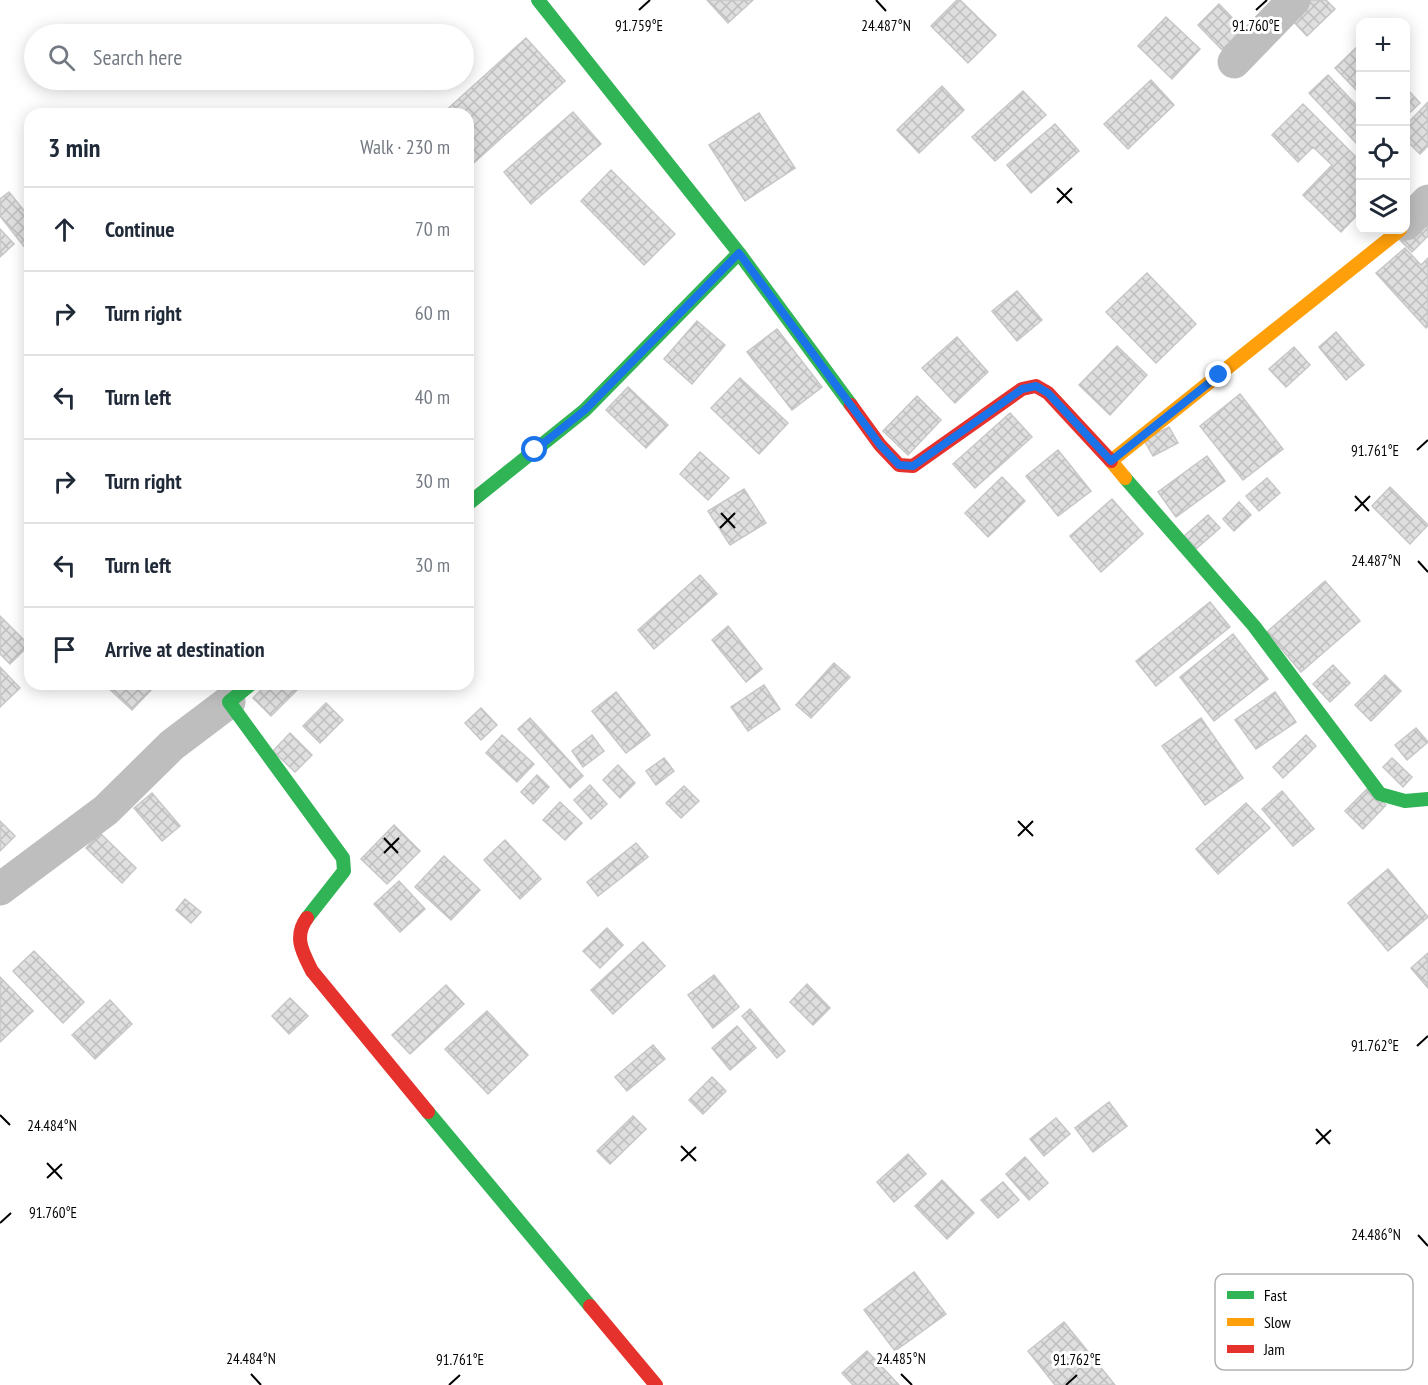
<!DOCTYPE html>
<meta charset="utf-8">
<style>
body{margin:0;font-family:"PT Sans Narrow",sans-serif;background:#f6f6f7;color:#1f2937}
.controls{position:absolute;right:18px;top:18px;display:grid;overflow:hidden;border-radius:12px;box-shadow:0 3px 15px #0003}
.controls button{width:54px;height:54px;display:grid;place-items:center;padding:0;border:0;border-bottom:2px solid #e0e1e3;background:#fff;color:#1f2937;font:30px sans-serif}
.stop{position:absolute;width:18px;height:18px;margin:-14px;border:4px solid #1a73e8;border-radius:50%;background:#fff}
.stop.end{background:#1a73e8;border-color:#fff;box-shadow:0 2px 6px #0008}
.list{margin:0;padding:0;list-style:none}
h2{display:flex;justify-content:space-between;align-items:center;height:78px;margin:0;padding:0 24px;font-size:26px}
h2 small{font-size:20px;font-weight:400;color:#747a83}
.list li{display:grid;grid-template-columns:39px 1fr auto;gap:18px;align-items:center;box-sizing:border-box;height:84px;padding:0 24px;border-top:2px solid #e0e1e3}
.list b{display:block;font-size:22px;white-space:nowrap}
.list em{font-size:20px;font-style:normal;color:#747a83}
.icon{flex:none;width:33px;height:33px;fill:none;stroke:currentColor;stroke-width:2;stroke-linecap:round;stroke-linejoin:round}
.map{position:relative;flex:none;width:1428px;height:1385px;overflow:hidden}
.search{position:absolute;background:#fff;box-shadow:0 3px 15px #0003;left:24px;top:24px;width:450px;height:66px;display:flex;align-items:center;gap:15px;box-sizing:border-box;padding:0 21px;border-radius:33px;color:#747a83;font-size:22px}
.panel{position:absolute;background:#fff;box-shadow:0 3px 15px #0003;left:24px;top:108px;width:450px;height:582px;border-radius:18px}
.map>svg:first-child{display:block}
.building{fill:url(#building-cross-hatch);stroke:#c7c7c7;stroke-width:1.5}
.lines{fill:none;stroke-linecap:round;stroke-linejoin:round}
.street{stroke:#bebebe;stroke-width:33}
.fast{stroke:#30b455;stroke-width:14}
.slow{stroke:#ff9f0a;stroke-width:14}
.jam{stroke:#e5322d;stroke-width:14}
.route{stroke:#1a73e8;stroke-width:8}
.ticks{fill:none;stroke:#000;stroke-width:2}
.key{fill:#fff;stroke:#b2b2b2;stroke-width:1.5}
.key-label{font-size:16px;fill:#000}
.ticks-label{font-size:15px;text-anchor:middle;fill:#000;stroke:#fff;stroke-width:6;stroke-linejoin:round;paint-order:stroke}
</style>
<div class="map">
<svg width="1428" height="1385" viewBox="0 0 1428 1385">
<defs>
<pattern id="building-cross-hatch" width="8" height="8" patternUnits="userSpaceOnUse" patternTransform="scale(1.5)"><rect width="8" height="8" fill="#dfdfdf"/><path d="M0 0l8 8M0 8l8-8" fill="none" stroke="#bebebe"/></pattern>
</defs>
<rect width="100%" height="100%" fill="#fff"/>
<!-- building -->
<path class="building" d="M707 0H753L728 23Z
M957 0H960L996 35 968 63 931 26Z
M1302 0H1326L1335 9 1307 36 1287 15Z
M1219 4 1247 33 1226 54 1198 25Z
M1166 17 1200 49 1172 79 1138 46Z
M526 38 565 81 468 168V114H442Z
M1360 44V94L1335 68Z
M1328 75 1360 109V147L1309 93Z
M1151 80 1174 105 1128 149 1104 124Z
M942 86 964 110 919 153 897 130Z
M1406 88 1420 103 1406 116Z
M1023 91 1046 115 995 161 972 137Z
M1428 102V146L1420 154 1406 140V125Z
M1303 104 1360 161V186L1355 192 1360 198V212L1341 232 1303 195 1332 165 1313 147 1298 162 1272 135Z
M573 112 601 144 531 204 504 172Z
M759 113 795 168 745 201 709 145Z
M1055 124 1079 151 1031 193 1007 165Z
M611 170 675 234 644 265 581 201Z
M9 192 30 218V254L0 216V199Z
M1428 208V236L1412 252 1398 238Z
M0 229 14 244 0 257Z
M1405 248 1421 265 1428 258V326L1426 328 1376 273Z
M1147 273 1196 324 1156 363 1106 312Z
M1017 291 1042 320 1017 341 992 311Z
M697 321 725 345 692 384 664 359Z
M777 329 822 387 792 410 747 352Z
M1336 332 1364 365 1346 380 1319 347Z
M957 337 988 372 955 403 922 368Z
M1117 346 1147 375 1110 415 1079 385Z
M1294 347 1310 365 1286 387 1269 369Z
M740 378 788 423 759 454 711 408Z
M628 387 668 425 646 448 606 410Z
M1240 394 1283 449 1243 480 1200 426Z
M917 396 941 420 908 455 883 431Z
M1010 413 1032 437 975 488 953 464Z
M1169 427 1178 443 1153 456 1144 440Z
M1058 450 1091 491 1058 516 1026 476Z
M700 452 729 478 708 500 680 474Z
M1207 456 1225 481 1176 517 1158 492Z
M1002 477 1025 501 988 537 965 513Z
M1267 478 1280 493 1259 511 1246 496Z
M1390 487 1428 525 1410 544 1372 506Z
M744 489 766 523 730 545 708 511Z
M1112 499 1143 534 1101 572 1070 536Z
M1239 502 1251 515 1234 531 1223 519Z
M1208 515 1220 528 1196 549 1184 536Z
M700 575 717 594 654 649 638 630Z
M1325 581 1360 621 1301 672 1267 632Z
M1210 602 1230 627 1156 686 1136 661Z
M0 616 29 645 10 664 0 654Z
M728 626 762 669 746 682 712 640Z
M1233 634 1268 679 1214 721 1180 677Z
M834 663 850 677 811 718 796 705Z
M1333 665 1350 683 1330 702 1313 684Z
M0 667 20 688 0 707Z
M1385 675 1401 691 1371 721 1355 705Z
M104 684H147L152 689 132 710Z
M267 684H291L297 690 271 716 253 698Z
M764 685 780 709 748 731 731 707Z
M616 692 650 735 626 753 592 711Z
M1275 692 1296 722 1256 749 1235 720Z
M326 703 343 720 320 743 303 726Z
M481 708 497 725 481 740 465 723Z
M530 718 583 776 570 788 518 729Z
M1201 718 1243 778 1205 805 1162 746Z
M1416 728 1428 742 1407 760 1395 745Z
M290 733 312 755 295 772 273 751Z
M502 735 534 764 517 782 486 753Z
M592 735 604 751 583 767 572 751Z
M1306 735 1316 746 1283 778 1273 767Z
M664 758 674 771 656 785 646 771Z
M1392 758 1412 777 1403 787 1383 767Z
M618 765 635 783 620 798 603 780Z
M537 775 549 787 533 804 521 792Z
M590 785 607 804 591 819 574 800Z
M684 786 699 801 681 818 666 803Z
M1368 788 1386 805 1363 829 1345 811Z
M1282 791 1314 829 1293 846 1262 809Z
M152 793 180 826 162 841 134 808Z
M560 802 582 823 565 840 543 820Z
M1246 803 1270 828 1218 874 1196 849Z
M0 821 15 836 0 851Z
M394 825 420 851 387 884 361 859Z
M100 833 136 868 122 883 86 848Z
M505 840 541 879 520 899 484 860Z
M636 843 648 857 598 896 587 882Z
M444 856 480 890 451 920 415 887Z
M1388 869 1428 917 1388 951 1348 903Z
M399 881 425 909 400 932 374 904Z
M185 899 201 912 191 923 176 910Z
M607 928 623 945 600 968 583 951Z
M643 942 665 966 613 1014 591 990Z
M34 951 84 1002 63 1023 13 971Z
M1428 953V988L1411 968Z
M714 975 739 1007 713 1028 688 995Z
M0 977 33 1011 0 1042Z
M807 984 830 1008 813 1025 790 1002Z
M446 985 464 1004 410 1054 392 1035Z
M290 998 308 1016 289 1034 272 1016Z
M110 1000 132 1024 95 1059 72 1035Z
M750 1009 785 1051 777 1058 742 1016Z
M487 1011 528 1055 488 1094 445 1049Z
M737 1026 756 1048 730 1070 712 1048Z
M653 1045 665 1059 627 1091 615 1077Z
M712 1077 726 1091 703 1114 689 1100Z
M1109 1102 1127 1126 1093 1152 1075 1128Z
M633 1116 646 1129 610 1164 597 1151Z
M1056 1118 1070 1134 1044 1156 1030 1139Z
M908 1154 926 1174 894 1202 877 1182Z
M1025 1157 1048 1183 1029 1200 1006 1174Z
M942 1180 974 1213 947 1239 915 1206Z
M1003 1182 1019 1200 998 1218 981 1200Z
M914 1272 946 1314 895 1351 864 1310Z
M1064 1322 1115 1385H1055L1028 1351Z
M867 1351 899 1385H853L842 1373Z"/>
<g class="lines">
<!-- street -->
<path class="street" d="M1234 62 1294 0
M1406 224 1428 201
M0 889 106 810 172 745 229 702"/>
<!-- fast -->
<path class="fast" d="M538 0 739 253 851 405
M1125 478 1254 626 1380 794 1405 801 1428 799
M468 504 585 410 739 253
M251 684 229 702 343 858 344 871 307 918
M428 1112 590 1306"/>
<!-- slow -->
<path class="slow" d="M1125 478 1111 461 1400 230"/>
<!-- jam -->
<path class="jam" d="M851 405 880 445 899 465 913 466 1022 389 1036 386 1048 393 1111 461
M307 918C293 937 303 953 312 971L428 1112
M590 1306 656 1385"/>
</g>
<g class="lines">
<!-- route -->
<path class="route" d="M535 450 585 410 739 253 880 445 899 465 913 466 1022 389 1036 386 1048 393 1111 461 1219 375"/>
</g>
<!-- ticks -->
<path class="ticks" d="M876 0 886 11M639 10 650 0M1256 10 1267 0M1057 188 1072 203M1057 203 1072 188M1417 450 1428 440M1355 496 1369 511M1355 511 1370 496M721 513 735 528M720 528 735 513M1418 561 1428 572M1018 821 1033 836M1018 836 1033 821M384 838 398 853M384 853 399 838M1417 1046 1428 1036M0 1115 10 1125M1316 1129 1330 1144M1316 1144 1331 1130M681 1146 696 1161M681 1161 696 1147M47 1163 62 1179M47 1178 62 1164M0 1223 11 1213M1418 1235 1428 1246M251 1374 261 1385M901 1374 912 1385M449 1385 460 1375M1066 1385 1077 1375"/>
<!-- legend -->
<rect x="1215" y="1274" width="198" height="96" rx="9" class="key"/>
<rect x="1227" y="1291" width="27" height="8" fill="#30b455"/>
<rect x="1227" y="1318" width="27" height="8" fill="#ff9f0a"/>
<rect x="1227" y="1345" width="27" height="8" fill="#e5322d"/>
<g class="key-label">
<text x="1264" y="1301">Fast</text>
<text x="1264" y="1328">Slow</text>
<text x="1264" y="1355">Jam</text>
</g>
<g class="ticks-label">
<text x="639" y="31">91.759°E</text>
<text x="1256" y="31">91.760°E</text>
<text x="886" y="31">24.487°N</text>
<text x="1375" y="456">91.761°E</text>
<text x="1376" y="566">24.487°N</text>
<text x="1375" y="1051">91.762°E</text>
<text x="52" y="1131">24.484°N</text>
<text x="53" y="1218">91.760°E</text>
<text x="1376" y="1240">24.486°N</text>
<text x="251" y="1364">24.484°N</text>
<text x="901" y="1364">24.485°N</text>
<text x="460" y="1365">91.761°E</text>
<text x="1077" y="1365">91.762°E</text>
</g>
</svg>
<div class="controls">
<button>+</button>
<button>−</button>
<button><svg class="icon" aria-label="locate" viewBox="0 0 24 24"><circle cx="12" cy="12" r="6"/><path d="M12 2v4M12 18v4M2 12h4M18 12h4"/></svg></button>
<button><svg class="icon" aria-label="layers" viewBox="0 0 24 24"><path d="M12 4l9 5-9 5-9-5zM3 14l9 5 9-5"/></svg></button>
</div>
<div class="stop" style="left:535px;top:450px"></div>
<div class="stop end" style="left:1219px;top:375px"></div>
<div class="search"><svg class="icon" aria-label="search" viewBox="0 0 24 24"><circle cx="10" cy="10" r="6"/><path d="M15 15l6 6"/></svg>Search here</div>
<section class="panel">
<h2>3 min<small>Walk · 230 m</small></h2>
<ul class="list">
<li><svg class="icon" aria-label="ahead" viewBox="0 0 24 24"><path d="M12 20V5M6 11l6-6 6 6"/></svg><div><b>Continue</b></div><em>70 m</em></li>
<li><svg class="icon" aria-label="right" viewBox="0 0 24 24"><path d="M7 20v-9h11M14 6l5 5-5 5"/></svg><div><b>Turn right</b></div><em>60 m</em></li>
<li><svg class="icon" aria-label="left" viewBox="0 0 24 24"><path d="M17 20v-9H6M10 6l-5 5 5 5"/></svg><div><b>Turn left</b></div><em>40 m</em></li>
<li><svg class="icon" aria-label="right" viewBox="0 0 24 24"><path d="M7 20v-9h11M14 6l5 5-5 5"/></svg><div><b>Turn right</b></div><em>30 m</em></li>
<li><svg class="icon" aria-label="left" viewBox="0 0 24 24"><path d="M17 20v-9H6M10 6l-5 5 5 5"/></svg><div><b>Turn left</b></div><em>30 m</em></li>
<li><svg class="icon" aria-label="arrive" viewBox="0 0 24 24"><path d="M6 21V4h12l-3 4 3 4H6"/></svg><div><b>Arrive at destination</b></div></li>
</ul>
</section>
</div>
